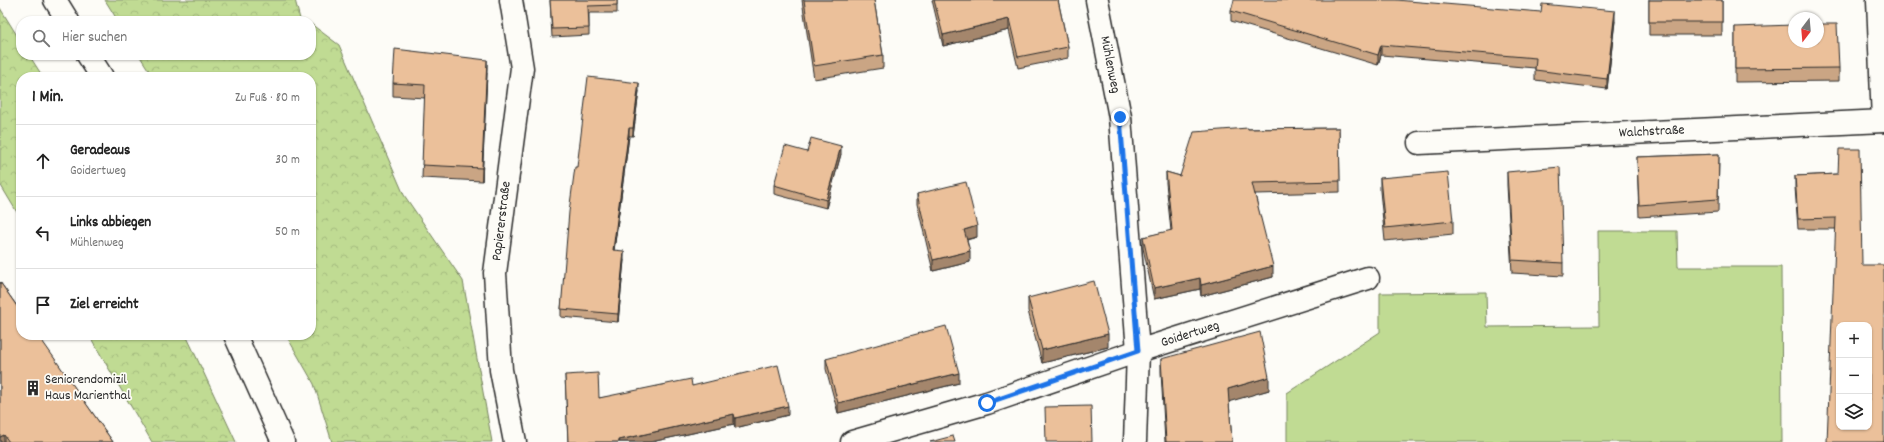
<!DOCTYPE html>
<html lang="de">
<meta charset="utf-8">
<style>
body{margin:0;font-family:Dekko,sans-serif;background:#f6f6f6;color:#222}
.controls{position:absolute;right:12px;bottom:12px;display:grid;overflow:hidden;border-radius:8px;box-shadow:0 1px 3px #0004}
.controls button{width:36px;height:36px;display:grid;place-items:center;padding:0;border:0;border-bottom:1px solid #e0e0e0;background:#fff;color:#222;font:20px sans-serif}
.compass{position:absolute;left:1788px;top:12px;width:36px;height:36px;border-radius:50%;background:#fff;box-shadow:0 1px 3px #0004;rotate:196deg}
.stop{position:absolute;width:12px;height:12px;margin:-9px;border:3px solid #1a73e8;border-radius:50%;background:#fff}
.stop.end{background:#1a73e8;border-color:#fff;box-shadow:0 1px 4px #0008}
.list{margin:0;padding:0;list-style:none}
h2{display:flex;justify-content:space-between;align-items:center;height:52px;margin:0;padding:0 16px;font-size:17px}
h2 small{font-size:13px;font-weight:400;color:#767676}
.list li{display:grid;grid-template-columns:26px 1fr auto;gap:12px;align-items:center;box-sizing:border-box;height:72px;padding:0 16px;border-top:1px solid #e0e0e0}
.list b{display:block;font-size:15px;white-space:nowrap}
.list p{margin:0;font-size:13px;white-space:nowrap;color:#767676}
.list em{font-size:13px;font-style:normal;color:#767676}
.icon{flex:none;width:22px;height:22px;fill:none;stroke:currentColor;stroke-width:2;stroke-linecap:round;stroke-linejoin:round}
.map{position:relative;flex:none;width:1884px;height:442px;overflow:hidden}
.search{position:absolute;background:#fff;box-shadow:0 1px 3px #0004;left:16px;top:16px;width:300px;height:44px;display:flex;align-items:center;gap:10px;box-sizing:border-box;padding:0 14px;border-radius:16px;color:#767676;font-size:15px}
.panel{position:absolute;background:#fff;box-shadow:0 1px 3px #0004;left:16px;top:72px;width:300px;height:268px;border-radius:16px}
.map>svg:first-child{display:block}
.forest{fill:url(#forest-crowns);stroke:#76835f}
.garden{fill:#c0db93;stroke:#76835f}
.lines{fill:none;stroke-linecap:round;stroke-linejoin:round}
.minor-casing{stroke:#2b2b2b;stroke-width:25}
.major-casing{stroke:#2b2b2b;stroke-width:25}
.minor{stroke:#fdfcf7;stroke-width:22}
.major{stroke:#fdfcf7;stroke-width:22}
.wall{fill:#caa584;stroke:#2b2b2b}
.shaded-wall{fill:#a4866c;stroke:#2b2b2b}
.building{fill:#ebc09a;stroke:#2b2b2b;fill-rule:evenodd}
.route{stroke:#1a73e8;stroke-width:5}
.labels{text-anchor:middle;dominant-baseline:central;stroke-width:3.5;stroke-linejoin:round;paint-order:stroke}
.street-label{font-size:14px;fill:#2b2b2b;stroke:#fdfcf7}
.poi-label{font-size:14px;fill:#2b2b2b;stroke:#fdfcf7;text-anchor:start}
</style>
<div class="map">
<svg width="1884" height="442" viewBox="0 0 1884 442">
<defs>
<pattern id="forest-crowns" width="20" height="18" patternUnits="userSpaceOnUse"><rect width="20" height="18" fill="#c0db93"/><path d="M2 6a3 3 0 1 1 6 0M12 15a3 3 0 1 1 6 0" fill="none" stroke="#a5bc7f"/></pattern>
</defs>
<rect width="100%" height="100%" fill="#fdfcf7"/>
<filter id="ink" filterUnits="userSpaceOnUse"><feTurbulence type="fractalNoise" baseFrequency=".025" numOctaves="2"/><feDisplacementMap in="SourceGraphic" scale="8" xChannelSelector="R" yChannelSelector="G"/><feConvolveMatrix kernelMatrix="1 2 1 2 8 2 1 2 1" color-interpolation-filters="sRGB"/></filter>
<g filter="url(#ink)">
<!-- forest -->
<path class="forest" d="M105 0H295L300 19 305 21H118Z
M0 8 21 42V55H29L43 77H21V219L0 184Z
M311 24 339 45 404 195 463 281 492 442H332L314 384 286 335H311V77H153L139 55H311Z
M89 335H186L236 442H152Z"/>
<!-- garden -->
<path class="garden" d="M1598 231H1677L1678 267H1781L1782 442H1287V393L1380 332V293L1486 292 1487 327 1599 326Z"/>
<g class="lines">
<defs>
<g id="minor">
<path d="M511 0 522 68 495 273 501 370 515 442"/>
<path id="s1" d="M1097 0 1120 117 1138 351 1135 442"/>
<path d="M1878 0 1883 121"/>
<path id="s2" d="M1419 143 1884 121"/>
<path id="s3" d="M852 442 987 403 1138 351 1368 278"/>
</g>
<path id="major" d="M55 0 68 21
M88 55 102 77
M235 335 283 442"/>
</defs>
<!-- minor casing -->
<use href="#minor" class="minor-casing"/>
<!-- major casing -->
<use href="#major" class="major-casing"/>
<!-- minor -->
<use href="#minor" class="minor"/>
<!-- major -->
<use href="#major" class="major"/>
</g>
<!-- wall -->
<path class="wall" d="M550 0H617V13H589V35L552 37Z
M802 0H874L883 55V68L814 79Z
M932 0H1058L1068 47V58L1018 68 1009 30 943 46Z
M1649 0H1722V35H1649Z
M1231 11 1615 21 1607 89 1535 80V68L1381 55 1378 65 1231 21Z
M1735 27 1839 68V81L1735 82Z
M487 73 482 181 422 178 425 98 393 96V83Z
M639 91 633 136H629L614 250 624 260 618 322 561 317V309L577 167Z
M1339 128 1340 192 1255 194 1273 277 1201 296 1200 289 1154 299 1143 248V237L1171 231 1166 183V172L1180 176 1248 129Z
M807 152 841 154 826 208 774 194V185Z
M1719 154 1718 212 1639 217 1637 157Z
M1507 172 1563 263V276L1512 273 1507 185Z
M1838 174 1862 265 1884 442 1836 229H1798L1795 187V176Z
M1380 178 1453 221V234L1385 241 1380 191Z
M917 194 977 237 967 240 970 262 933 271 917 204Z
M0 282 113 442H0Z
M1028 298 1108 347 1042 363 1028 311Z
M826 359 959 383 838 413 826 369Z
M1161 359 1269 390 1229 401 1232 442H1165L1161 372Z
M565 375 599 398 692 386 788 415 735 428 734 424 651 442H568Z"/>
<!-- shaded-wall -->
<path class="shaded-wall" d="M1615 11V21L1607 89V79Z
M1009 19V30L943 46V35Z
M1381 45V55L1378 65V55Z
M487 60V73L482 181V168Z
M639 83V91L633 136V128Z
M629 128V136L613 258V250Z
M841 146V154L826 208V200Z
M977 226V237L964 240V230Z
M624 251V260L618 322V314Z
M970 251V262L933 271V260Z
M1273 266V277L1201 296V285Z
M1200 278V289L1154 299V288Z
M1108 334V347L1042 363V350Z
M959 373V383L838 413V403Z
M1269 377V390L1228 402V389Z
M788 406V415L735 428V418Z
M734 414V424L651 442H619V440Z
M4 435V442H0V437Z"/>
<!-- building -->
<path class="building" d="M550 0H617V5L588 6 589 28 552 29Z
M804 0H874L883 55 814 66Z
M934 0H1058L1068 47 1018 57 1009 19 943 35Z
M1234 0H1396L1541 12 1542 4 1615 11 1607 79 1535 70 1536 58 1381 45 1378 55 1231 11Z
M1649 0H1722V22H1649Z
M1818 24H1837L1839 68 1735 69V27L1794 25V42H1818Z
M395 49 487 60 482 168 422 165 425 85 393 83Z
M588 77 639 83 633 128H629L613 250 624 251 618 314 561 309 569 212 575 167H577Z
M1248 128V129L1339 128 1340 181 1252 183 1273 266 1201 285 1200 278 1154 288 1143 237 1172 230 1166 172 1180 176 1194 132Z
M811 138 841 146 826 200 774 185 785 146 807 152Z
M1839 149H1860L1862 265H1884V442H1827L1836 218 1798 219 1795 176 1838 174ZM1839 325H1869V427H1839Z
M1719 154 1718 199 1639 205 1637 157Z
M1560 167 1563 263 1512 260 1507 172Z
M1448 172 1453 221 1385 228 1380 178Z
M966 182 977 226 964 230 970 251 933 260 917 194Z
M1094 281 1108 334 1042 350 1028 298Z
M0 282 21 312V335H38L113 442H9L4 435 0 437Z
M946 326 959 373 838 403 826 359Z
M1260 332 1269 377 1228 389 1232 442H1166L1161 359Z
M778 365 788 406 735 418 734 414 619 440V442H568L565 375 598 373 599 398 691 379 692 386Z
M1091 406 1092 442H1046L1045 407Z
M953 436 955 442H930Z"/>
</g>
<g class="lines" filter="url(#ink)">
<!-- route -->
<path class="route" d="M987 403 1138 351 1120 117"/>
</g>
<!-- icons -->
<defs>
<symbol id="building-bare" viewBox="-9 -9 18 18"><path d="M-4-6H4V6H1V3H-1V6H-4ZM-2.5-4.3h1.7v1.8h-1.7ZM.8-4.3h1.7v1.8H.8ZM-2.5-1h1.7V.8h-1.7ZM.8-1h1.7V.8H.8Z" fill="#2b2b2b" stroke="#fdfcf7" stroke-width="2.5" paint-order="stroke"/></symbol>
</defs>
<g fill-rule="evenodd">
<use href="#building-bare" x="22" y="377" width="22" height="22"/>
</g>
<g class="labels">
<!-- street labels -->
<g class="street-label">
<text stroke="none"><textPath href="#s1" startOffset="66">Mühlenweg</textPath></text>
<text stroke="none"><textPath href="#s2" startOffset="233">Walchstraße</textPath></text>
<text transform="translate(502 221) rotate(-83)">Papiererstraße</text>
<text stroke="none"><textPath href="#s3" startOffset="355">Goidertweg</textPath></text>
</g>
<!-- poi labels -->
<g class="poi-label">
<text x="45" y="380">Seniorendomizil<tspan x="45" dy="16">Haus Marienthal</tspan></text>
</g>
</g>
</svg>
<div class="controls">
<button>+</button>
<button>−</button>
<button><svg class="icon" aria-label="layers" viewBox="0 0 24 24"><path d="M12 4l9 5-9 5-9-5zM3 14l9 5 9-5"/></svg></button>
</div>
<svg class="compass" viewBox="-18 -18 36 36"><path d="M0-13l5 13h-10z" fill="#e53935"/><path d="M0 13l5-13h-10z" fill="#767676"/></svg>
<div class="stop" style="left:987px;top:403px"></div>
<div class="stop end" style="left:1120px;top:117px"></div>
<div class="search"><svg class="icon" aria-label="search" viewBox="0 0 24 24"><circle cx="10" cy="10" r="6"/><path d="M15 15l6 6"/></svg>Hier suchen</div>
<section class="panel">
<h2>1 Min.<small>Zu Fuß · 80 m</small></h2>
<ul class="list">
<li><svg class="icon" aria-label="ahead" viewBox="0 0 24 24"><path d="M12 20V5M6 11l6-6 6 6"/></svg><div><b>Geradeaus</b><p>Goidertweg</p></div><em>30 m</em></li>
<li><svg class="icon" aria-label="left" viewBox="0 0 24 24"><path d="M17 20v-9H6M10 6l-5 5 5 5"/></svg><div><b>Links abbiegen</b><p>Mühlenweg</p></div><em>50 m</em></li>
<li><svg class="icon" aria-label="arrive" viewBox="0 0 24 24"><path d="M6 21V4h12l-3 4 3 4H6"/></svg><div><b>Ziel erreicht</b></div></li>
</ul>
</section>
</div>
